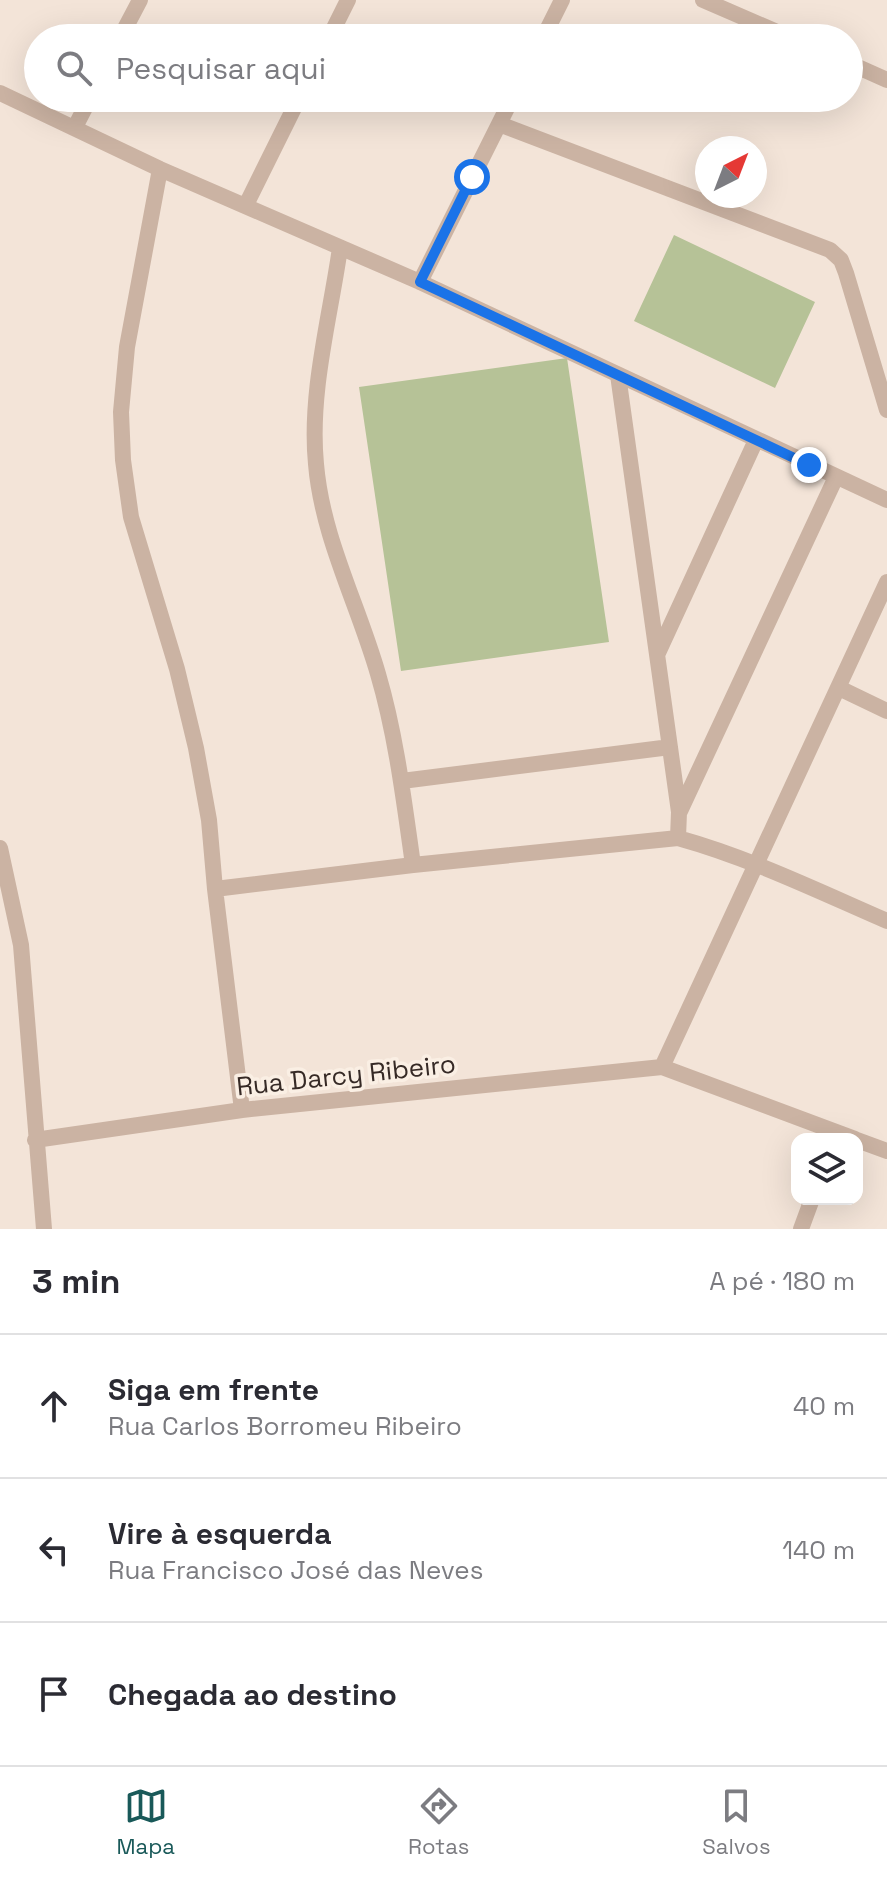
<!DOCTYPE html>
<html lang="pt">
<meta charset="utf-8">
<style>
body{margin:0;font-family:"Space Grotesk",sans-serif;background:#f2f2f3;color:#2b2b33}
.controls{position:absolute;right:24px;bottom:24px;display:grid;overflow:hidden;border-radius:16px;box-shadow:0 8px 32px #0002}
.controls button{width:72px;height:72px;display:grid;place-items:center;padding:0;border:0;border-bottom:2px solid #e1e1e2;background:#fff;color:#2b2b33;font:40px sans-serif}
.compass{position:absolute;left:695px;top:136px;width:72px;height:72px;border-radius:50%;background:#fff;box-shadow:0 8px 32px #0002;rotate:42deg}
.stop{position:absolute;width:24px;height:24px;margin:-18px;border:6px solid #1a73e8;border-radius:50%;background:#fff}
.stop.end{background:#1a73e8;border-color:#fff;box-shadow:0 2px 8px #0008}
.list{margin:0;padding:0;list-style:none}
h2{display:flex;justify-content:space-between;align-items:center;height:104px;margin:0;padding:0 32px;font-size:34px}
h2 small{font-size:26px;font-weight:400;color:#7c7c81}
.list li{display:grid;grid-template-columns:52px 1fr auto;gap:24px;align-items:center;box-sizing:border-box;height:144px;padding:0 32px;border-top:2px solid #e1e1e2}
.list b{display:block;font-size:30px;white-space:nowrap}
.list p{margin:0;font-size:26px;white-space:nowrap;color:#7c7c81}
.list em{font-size:26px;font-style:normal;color:#7c7c81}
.icon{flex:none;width:44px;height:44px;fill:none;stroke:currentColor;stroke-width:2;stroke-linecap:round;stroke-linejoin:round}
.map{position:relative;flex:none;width:887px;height:1229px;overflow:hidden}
.search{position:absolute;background:#fff;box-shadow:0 8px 32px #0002;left:24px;right:24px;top:24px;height:88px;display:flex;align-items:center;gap:20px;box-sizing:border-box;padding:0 28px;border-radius:44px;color:#7c7c81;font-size:30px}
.sheet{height:536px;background:#fff}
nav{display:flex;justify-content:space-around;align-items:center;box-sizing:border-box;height:112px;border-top:2px solid #e1e1e2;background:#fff;font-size:22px;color:#7c7c81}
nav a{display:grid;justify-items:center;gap:4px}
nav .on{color:#195959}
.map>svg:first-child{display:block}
.green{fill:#b6c297}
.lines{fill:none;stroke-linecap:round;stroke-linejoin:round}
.street{stroke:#cbb3a3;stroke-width:16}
.route{stroke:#1a73e8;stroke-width:10}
.labels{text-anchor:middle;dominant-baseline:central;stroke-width:7;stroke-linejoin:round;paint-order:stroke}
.street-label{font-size:26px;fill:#362a26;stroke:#faefe4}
</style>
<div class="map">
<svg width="887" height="1229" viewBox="0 0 887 1229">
<rect width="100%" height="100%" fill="#f3e4d8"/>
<!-- green -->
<path class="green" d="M674 235 815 302 775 388 634 321Z
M567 358 609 642 401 671 359 387Z"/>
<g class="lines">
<!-- street -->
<path class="street" d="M703 0 791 38
M120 38 140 0
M329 38 348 0
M543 38 562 0
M849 63 887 80
M0 93 160 169 420 282 887 500
M499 124 830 250 841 260 846 273 887 410
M75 127 90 98
M160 169 127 347 121 412 123 460 131 517 177 669 196 748 209 820 215 889 242 1110
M246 205 299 98
M340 248C330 318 309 393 316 464 322 537 358 604 378 674 396 735 404 801 413 865
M420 282 512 98
M618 375 679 812 678 838
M658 653 756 440
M839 688 887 711
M402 781 670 747
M680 811 836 477
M0 848 21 945 44 1229
M215 889 413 865 678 838C750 858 818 891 887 921
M662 1067 887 582
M35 1140 242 1110 662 1067 855 1139
M857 1140 887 1151
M801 1229 812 1199"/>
</g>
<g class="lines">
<!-- route -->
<path class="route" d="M472 177 420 282 809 465"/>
</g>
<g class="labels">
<!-- street labels -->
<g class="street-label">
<text transform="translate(346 1075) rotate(-6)">Rua Darcy Ribeiro</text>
</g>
</g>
</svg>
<div class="controls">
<button><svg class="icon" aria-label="layers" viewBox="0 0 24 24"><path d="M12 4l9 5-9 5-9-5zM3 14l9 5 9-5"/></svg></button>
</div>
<svg class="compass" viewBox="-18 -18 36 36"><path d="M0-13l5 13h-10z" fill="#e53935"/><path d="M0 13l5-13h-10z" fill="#7c7c81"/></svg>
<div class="stop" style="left:472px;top:177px"></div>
<div class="stop end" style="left:809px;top:465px"></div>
<div class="search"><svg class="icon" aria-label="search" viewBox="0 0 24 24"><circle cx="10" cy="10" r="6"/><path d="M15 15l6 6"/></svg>Pesquisar aqui</div>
</div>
<section class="sheet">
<h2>3 min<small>A pé · 180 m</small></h2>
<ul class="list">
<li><svg class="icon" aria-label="ahead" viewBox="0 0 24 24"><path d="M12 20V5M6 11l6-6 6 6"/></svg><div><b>Siga em frente</b><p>Rua Carlos Borromeu Ribeiro</p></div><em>40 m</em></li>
<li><svg class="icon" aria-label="left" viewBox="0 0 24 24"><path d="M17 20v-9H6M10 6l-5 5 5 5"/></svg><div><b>Vire à esquerda</b><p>Rua Francisco José das Neves</p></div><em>140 m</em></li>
<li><svg class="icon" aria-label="arrive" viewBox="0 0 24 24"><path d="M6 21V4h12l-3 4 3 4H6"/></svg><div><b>Chegada ao destino</b></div></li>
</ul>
</section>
<nav>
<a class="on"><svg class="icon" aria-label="map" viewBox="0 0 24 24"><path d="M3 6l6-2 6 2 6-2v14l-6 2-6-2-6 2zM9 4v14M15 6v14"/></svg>Mapa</a>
<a><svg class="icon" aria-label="directions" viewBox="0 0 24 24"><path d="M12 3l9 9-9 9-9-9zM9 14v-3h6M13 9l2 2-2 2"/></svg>Rotas</a>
<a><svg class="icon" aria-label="saved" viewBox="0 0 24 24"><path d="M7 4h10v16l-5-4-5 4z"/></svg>Salvos</a>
</nav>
